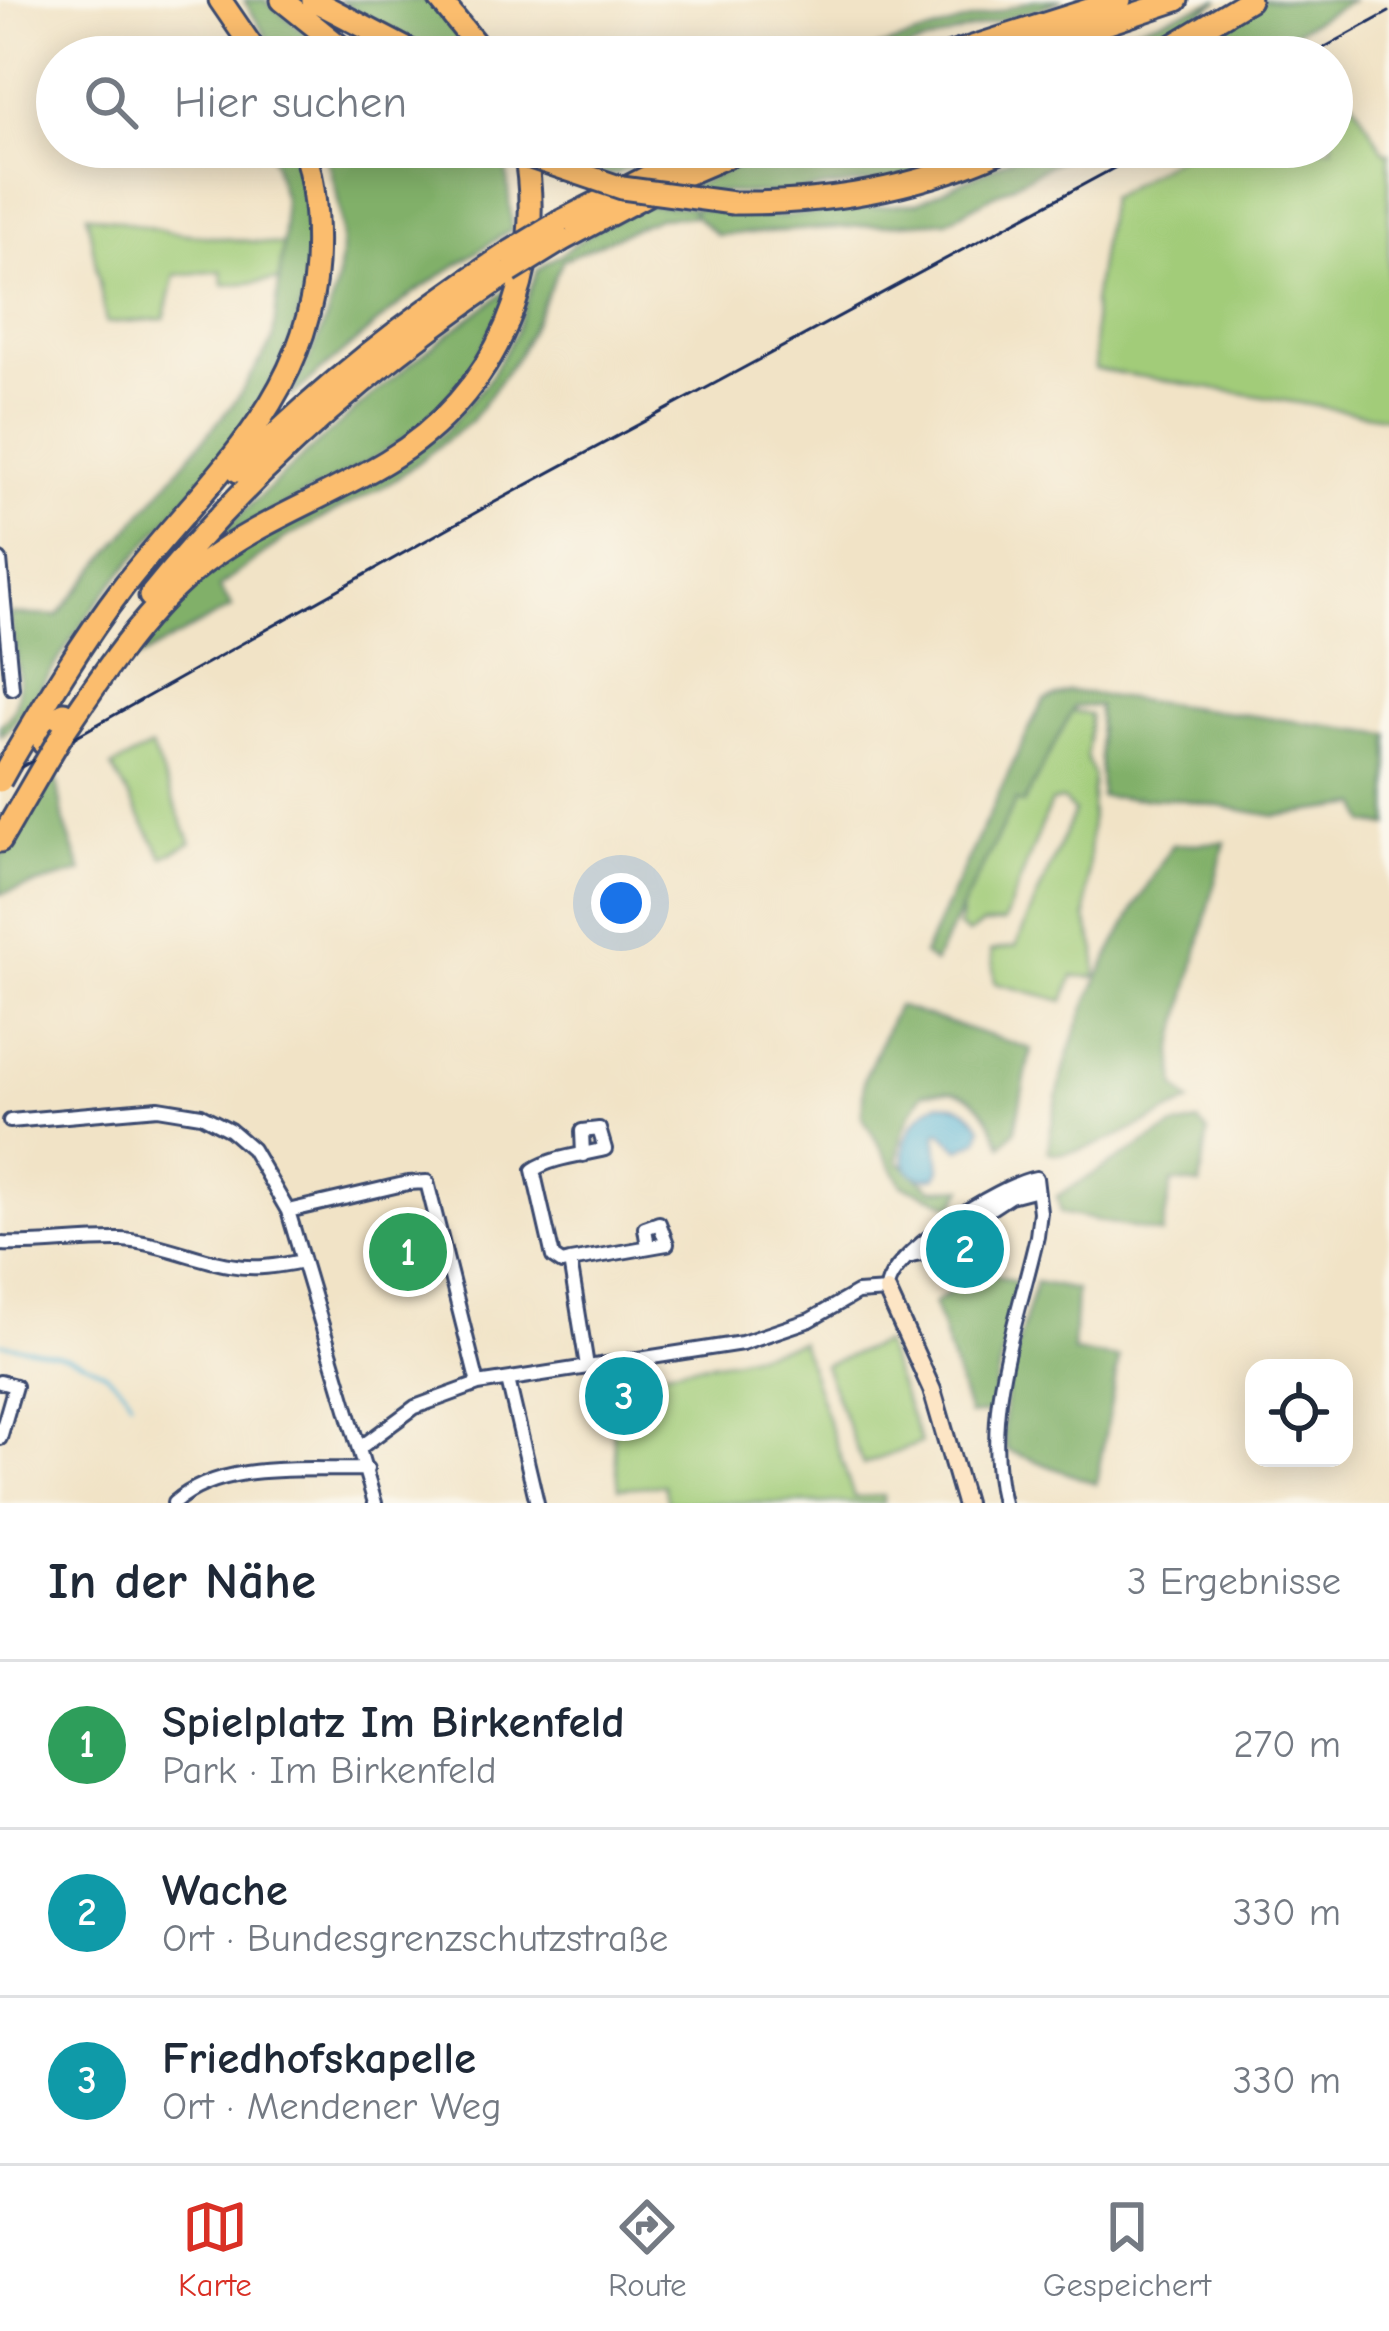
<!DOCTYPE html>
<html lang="de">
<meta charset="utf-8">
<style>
body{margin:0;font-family:"Comic Neue",sans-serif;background:#f2f2f3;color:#1f2937}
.controls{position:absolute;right:36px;bottom:36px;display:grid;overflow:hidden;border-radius:24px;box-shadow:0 6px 30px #0003}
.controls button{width:108px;height:108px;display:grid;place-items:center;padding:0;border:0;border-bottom:3px solid #e0e1e3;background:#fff;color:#1f2937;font:60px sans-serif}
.you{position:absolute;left:621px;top:903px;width:42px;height:42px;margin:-30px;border:9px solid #fff;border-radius:50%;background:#1a73e8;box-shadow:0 0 0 18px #1a73e833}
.badge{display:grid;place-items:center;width:78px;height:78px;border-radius:50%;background:#d93025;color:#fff;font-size:39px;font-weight:700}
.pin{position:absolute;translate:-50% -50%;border:6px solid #fff;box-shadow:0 3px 12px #0006}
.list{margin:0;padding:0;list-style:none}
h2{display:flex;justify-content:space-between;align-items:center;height:156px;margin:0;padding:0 48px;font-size:51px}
h2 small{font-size:39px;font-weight:400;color:#747a83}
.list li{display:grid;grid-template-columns:78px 1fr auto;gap:36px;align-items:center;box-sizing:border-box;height:168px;padding:0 48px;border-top:3px solid #e0e1e3}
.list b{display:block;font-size:45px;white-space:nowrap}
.list p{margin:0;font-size:39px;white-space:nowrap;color:#747a83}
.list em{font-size:39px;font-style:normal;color:#747a83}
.icon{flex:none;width:66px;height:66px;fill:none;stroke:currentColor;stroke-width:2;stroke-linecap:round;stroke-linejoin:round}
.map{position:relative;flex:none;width:1389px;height:1503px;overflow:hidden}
.search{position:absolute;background:#fff;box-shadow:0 6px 30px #0003;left:36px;right:36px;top:36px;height:132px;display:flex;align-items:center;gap:30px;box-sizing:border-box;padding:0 42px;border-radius:66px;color:#747a83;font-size:45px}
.sheet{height:660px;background:#fff}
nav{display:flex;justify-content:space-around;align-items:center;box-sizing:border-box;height:168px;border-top:3px solid #e0e1e3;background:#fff;font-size:33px;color:#747a83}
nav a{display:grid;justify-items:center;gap:6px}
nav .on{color:#d93025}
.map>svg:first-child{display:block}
.green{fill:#a2cc79;stroke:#5e7e6c;stroke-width:3}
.forest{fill:#81b069;stroke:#4e7064;stroke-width:3}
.water{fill:#55b2d3;stroke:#387098;stroke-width:3}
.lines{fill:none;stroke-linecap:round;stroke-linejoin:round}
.stream{stroke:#55b2d3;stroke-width:3}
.street-casing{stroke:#3b4a6e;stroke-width:18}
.secondary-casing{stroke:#3b4a6e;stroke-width:22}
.highway-casing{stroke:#3b4a6e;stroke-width:27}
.street{stroke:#fff;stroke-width:12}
.secondary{stroke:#fde5c5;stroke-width:16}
.highway{stroke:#fbbd6e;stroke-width:21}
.rail{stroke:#1b2f5e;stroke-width:3}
.highway-bridge-casing{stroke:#3b4a6e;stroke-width:27;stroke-linecap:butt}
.highway-bridge{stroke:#fbbd6e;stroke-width:21}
</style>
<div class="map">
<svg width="1389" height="1503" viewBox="0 0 1389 1503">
<rect width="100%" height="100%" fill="#fbf7ec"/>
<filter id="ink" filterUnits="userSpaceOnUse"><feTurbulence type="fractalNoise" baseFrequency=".00833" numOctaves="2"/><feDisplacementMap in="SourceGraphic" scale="24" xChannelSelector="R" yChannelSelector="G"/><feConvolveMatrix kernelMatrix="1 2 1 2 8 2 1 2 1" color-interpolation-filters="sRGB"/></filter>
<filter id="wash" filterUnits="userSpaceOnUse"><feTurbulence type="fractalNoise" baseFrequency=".004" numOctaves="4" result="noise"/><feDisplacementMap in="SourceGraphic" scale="48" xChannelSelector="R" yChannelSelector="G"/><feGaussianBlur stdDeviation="2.7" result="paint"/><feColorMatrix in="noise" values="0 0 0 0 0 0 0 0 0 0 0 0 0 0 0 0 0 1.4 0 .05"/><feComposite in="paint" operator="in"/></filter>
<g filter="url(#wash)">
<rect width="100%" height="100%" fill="#f1e3c6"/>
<!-- green -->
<path class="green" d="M1332 67 1384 151 1389 153V418L1095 369 1093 303 1109 198 1194 147H1332Z
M87 214 170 232 283 245 281 280 223 285 222 271 175 275 164 319 106 323Z
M1058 708 1090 715 1087 758 1093 776 1086 919 1096 950V977L1073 976 1064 1001 995 983 991 951 1016 946 1074 812 1063 800 1051 802 1004 922 982 925 968 934 959 927 963 898Z
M151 747 191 843 163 857 112 767Z
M801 1342 854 1497 883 1496V1503H668L664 1485 619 1488 607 1379 736 1359Z
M883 1343 921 1443 863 1465 824 1365Z"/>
<!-- forest -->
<path class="forest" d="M244 0H265L334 57H279Z
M338 0H429L438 6 477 57 440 56Z
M1035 0H1064L881 57H849Z
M1220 0 1133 57H1048Z
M1263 0H1353L1248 57H1175Z
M269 147H292C360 350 208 462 97 603 70 638 31 712 0 736V725C33 703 13 647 9 614L57 616 237 399 273 340 284 234V199Z
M322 147H469L506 166 512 229 412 294 289 398C336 311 362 243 322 147Z
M540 147H673L612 175 541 152Z
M783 147H988L901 178 776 194 680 191Z
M1035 147H1082L947 221 717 235 695 216 658 218 563 260 519 354 471 421 395 480 285 538 219 587 232 607 122 667 193 586 241 551 388 474 445 432 487 382 515 334 537 270 600 227 646 205 691 207 694 213 695 208 777 217 917 203Z
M512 287C490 333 468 383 429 418 362 477 272 503 200 554 299 457 399 367 512 287Z
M1069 691 1389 734V826L1366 823 1360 805 1275 816 1178 799 1101 797 1098 706 1074 707 1023 804 1016 801 934 963 923 955 1035 717 1044 701Z
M57 780 64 822 82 872 0 894V858L47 781Z
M1225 842 1173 1051 1176 1087 1190 1102C1161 1115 1073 1165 1048 1151 1063 1028 1110 948 1172 845Z
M897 1006 1031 1049 1015 1130 1002 1145C984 1106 972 1083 923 1093 909 1115 899 1134 898 1161L932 1189 964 1188 954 1206 902 1185 862 1116 864 1079Z
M1198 1122 1208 1132 1200 1185 1172 1182 1162 1234 1061 1213 1057 1196 1171 1128Z
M979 1269 1017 1282 990 1413 969 1415 934 1304Z
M1036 1282 1076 1290 1073 1352 1119 1358 1096 1484 1007 1450C993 1413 1025 1322 1036 1282Z"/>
<!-- water -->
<path class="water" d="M938 1103C960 1104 970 1108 982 1127L979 1140 960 1149 940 1131 936 1134 940 1169 936 1177C888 1186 898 1121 938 1103Z"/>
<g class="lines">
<!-- stream -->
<path class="stream" d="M0 1343C46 1352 107 1356 131 1401"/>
</g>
</g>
<g filter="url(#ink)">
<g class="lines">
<defs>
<path id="street" d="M0 560 12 688
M10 1121 158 1108 201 1115 230 1130 252 1149 288 1211 375 1503
M583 1155 582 1131 599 1129 605 1149C582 1155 553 1157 533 1170L553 1257 562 1263 570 1261 587 1366
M288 1211 408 1183 427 1182 478 1384
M0 1244C41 1246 81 1239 121 1240 159 1242 193 1259 229 1265 255 1270 278 1266 303 1261
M911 1256 921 1254 1010 1196 1037 1189
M570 1261 667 1244 659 1223 645 1228 648 1247
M508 1380 537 1503
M0 1382 15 1386 0 1438
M361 1447 415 1407 478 1384 742 1343 810 1320 857 1293 887 1291C885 1256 1001 1184 1036 1178L1040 1212 1037 1236C1017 1324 981 1412 1003 1503
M174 1503C223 1460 306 1471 367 1469"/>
<path id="secondary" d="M887 1291 932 1390 965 1503"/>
<path id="highway" d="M220 0 259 57
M282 0 353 57
M313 0 422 57
M440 0 486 57
M941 57 1120 0
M1007 57 1177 0
M1154 57 1249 0
M733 203C829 204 922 188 1009 147
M561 221 706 147
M562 240 686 174 749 147
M238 471C319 388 411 317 508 253
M150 596C253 469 375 363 510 272
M63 733C103 673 145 609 203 564 259 521 326 498 387 461 497 395 549 272 524 147
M44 744 64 713
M10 763C45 703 81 642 123 587 202 485 308 402 316 264 318 224 316 185 303 147
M0 841 44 765"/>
</defs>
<!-- street casing -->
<use href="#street" class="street-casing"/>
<!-- secondary casing -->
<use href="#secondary" class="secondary-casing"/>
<!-- highway casing -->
<use href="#highway" class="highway-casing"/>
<!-- street -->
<use href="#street" class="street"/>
<!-- secondary -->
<use href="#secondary" class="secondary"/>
<!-- highway -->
<use href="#highway" class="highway"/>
<!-- rail -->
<path class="rail" d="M1307 57 1389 12
M0 779 484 508 1153 147"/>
<defs>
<path id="highway-bridge" d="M501 147 622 188 733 203
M508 253 561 221
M510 272 562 240
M44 765 63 733
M0 781 10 763"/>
</defs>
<!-- highway-bridge casing -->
<use href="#highway-bridge" class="highway-bridge-casing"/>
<!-- highway-bridge -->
<use href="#highway-bridge" class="highway-bridge"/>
</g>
</g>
</svg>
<div class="controls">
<button><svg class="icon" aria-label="locate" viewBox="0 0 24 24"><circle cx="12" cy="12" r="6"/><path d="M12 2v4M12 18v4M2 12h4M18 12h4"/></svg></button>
</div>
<div class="you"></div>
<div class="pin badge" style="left:408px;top:1252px;background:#2e9e5b">1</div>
<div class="pin badge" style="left:965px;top:1249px;background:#0f9aa8">2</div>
<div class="pin badge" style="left:624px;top:1396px;background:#0f9aa8">3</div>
<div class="search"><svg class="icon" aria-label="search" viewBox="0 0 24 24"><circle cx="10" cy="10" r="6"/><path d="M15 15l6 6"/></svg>Hier suchen</div>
</div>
<section class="sheet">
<h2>In der Nähe<small>3 Ergebnisse</small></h2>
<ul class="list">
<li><span class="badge" style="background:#2e9e5b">1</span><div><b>Spielplatz Im Birkenfeld</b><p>Park · Im Birkenfeld</p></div><em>270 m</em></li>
<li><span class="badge" style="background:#0f9aa8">2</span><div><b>Wache</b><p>Ort · Bundesgrenzschutzstraße</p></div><em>330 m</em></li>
<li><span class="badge" style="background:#0f9aa8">3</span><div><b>Friedhofskapelle</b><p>Ort · Mendener Weg</p></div><em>330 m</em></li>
</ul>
</section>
<nav>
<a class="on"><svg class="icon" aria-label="map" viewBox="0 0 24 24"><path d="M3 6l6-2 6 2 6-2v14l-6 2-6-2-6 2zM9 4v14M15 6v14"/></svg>Karte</a>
<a><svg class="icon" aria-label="directions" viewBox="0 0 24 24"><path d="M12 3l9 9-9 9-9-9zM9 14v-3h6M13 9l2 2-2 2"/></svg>Route</a>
<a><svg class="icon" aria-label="saved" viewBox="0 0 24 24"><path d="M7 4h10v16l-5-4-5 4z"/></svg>Gespeichert</a>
</nav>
